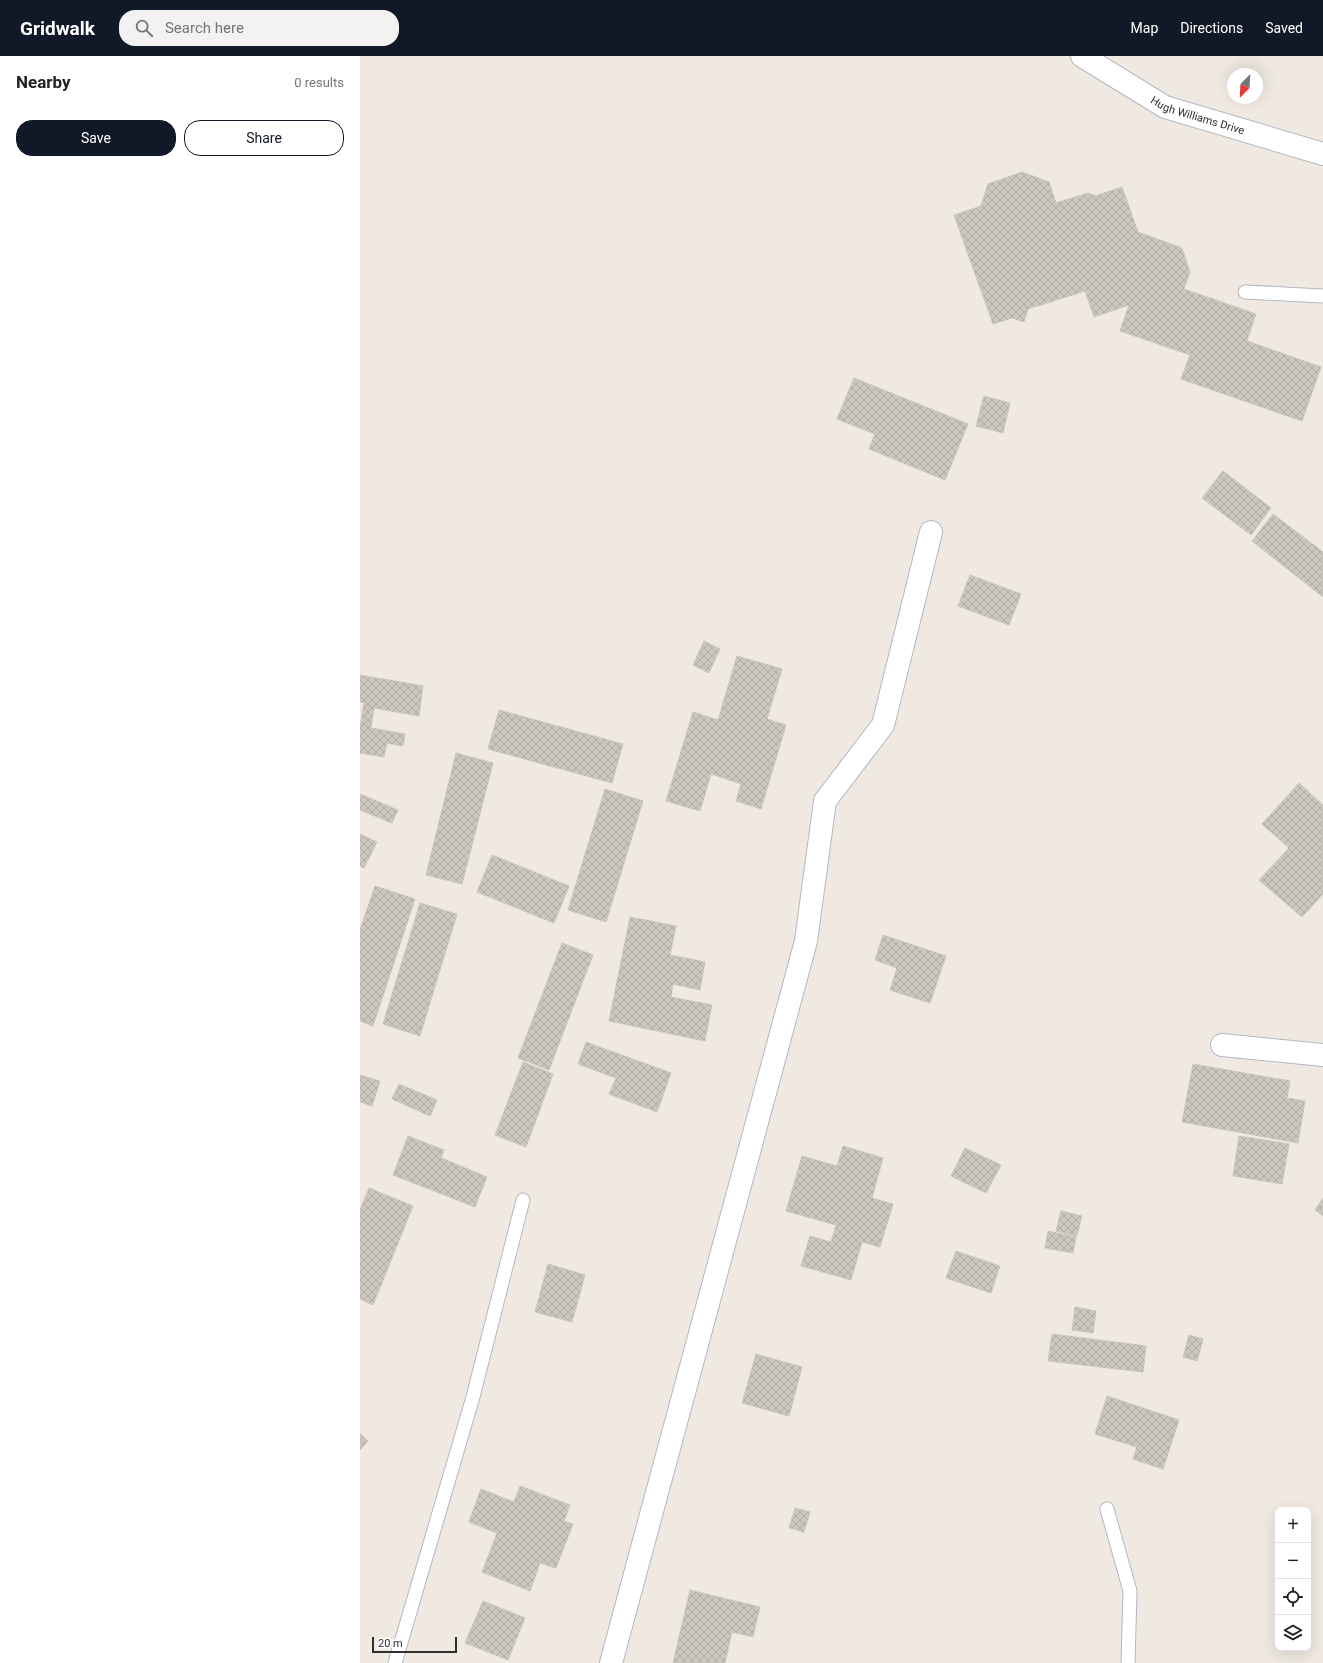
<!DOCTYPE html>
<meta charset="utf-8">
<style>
body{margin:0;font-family:Roboto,sans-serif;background:#f2f2f2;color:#222}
.controls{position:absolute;right:12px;bottom:12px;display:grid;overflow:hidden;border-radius:8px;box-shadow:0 4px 16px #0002}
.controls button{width:36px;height:36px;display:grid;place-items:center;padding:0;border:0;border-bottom:1px solid #e0e0e0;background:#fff;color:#222;font:20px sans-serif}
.compass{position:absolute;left:867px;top:12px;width:36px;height:36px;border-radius:50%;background:#fff;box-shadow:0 4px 16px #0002;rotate:204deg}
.scale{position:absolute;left:12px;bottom:10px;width:85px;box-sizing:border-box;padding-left:4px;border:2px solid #2e2e2e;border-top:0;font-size:11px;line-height:14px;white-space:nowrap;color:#2e2e2e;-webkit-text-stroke:3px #fff;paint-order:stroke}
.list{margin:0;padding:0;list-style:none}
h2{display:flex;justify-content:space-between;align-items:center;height:52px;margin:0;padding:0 16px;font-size:17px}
h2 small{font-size:13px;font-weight:400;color:#767676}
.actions{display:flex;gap:8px;padding:12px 16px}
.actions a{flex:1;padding:9px 0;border:1px solid #111827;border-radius:16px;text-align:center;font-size:14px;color:#111827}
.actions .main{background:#111827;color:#fff}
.icon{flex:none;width:22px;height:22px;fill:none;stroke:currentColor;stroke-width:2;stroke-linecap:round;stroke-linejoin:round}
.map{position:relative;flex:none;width:963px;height:1607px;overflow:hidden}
header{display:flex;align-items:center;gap:24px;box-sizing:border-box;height:56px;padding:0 20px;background:#111827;color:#fff}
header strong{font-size:19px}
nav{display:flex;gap:22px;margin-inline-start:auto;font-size:14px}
.search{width:280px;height:36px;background:#f2f2f2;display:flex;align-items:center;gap:10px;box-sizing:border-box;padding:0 14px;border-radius:16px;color:#767676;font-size:15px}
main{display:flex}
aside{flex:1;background:#fff}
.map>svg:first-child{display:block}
.building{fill:url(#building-cross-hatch);stroke:#cbc5ba}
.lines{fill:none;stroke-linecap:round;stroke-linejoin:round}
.service-casing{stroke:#b4b7c1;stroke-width:15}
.minor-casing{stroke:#b4b7c1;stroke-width:24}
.service{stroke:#fff;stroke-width:13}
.minor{stroke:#fff;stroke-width:22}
.labels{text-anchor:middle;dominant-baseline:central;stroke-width:3;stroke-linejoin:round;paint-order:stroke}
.street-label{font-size:11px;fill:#2e2e2e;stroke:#fff}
</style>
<header>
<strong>Gridwalk</strong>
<div class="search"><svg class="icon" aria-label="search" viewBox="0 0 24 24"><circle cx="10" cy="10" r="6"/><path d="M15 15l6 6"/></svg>Search here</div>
<nav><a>Map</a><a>Directions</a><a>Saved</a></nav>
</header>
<main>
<aside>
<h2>Nearby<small>0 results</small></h2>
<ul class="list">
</ul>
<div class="actions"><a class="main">Save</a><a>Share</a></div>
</aside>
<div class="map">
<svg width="963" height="1607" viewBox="0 0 963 1607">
<defs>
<pattern id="building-cross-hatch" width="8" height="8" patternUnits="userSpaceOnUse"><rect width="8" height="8" fill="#cbc7bf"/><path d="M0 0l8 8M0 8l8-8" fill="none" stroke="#afaba4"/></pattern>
</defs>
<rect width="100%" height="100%" fill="#efe9e1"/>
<!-- building -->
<path class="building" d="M662 116 689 126 696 147 728 137 735 140 762 131 778 176 822 192 830 216 824 233 896 258 887 285 961 311 942 365 821 323 830 299 760 275 769 249 734 261 725 235 668 253 664 266 652 262 633 268 594 159 621 150 628 128Z
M494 322 608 368 585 424 509 393 515 378 477 363Z
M624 340 650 347 643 377 616 370Z
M863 415 911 452 891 479 842 442Z
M913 458 963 496V541L892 485Z
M610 519 661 538 649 569 598 550Z
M344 585 360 593 349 617 333 609Z
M377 600 422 613 407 663 426 669 401 753 376 745 381 728 351 718 340 755 306 745 333 656 358 664Z
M0 619 63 630 59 660 14 652 11 672 45 678 43 690 27 687 24 701 0 697V671L4 647 0 646Z
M139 654 263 688 252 727 128 693Z
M96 697 133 707 102 828 66 819Z
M939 727 963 749V838L942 861 899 824 929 792 902 768Z
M245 733 283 745 246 866 208 854Z
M0 738 38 754 32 767 0 754Z
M0 778 17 786 4 812 0 810Z
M132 799 209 830 194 867 117 836Z
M15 830 55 843 13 970 0 965V874Z
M60 847 97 858 60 980 23 968Z
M270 861 316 870 310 899 345 906 340 934 313 928 311 941 352 949 345 985 249 965Z
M523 879 586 900 570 947 530 934 537 912 515 904Z
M202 887 233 899 189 1014 158 1002Z
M226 986 311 1017 297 1056 249 1038 256 1022 218 1008Z
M163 1006 193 1018 166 1091 135 1079Z
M833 1008 930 1025 927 1042 945 1045 938 1087 822 1066Z
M0 1019 20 1025 12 1050 0 1046Z
M39 1028 77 1044 70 1060 32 1043Z
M48 1080 84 1094 81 1102 127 1121 115 1151 33 1119Z
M879 1080 929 1088 922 1128 873 1120Z
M483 1090 523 1102 512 1142 533 1148 520 1191 502 1186 491 1224 441 1210 450 1180 471 1186 476 1169 426 1155 442 1100 477 1110Z
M605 1092 641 1109 626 1137 591 1120Z
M9 1132 53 1150 13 1249 0 1243V1154Z
M963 1142V1160L955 1154Z
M701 1155 722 1160 717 1180 696 1175Z
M688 1175 716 1181 713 1197 685 1192Z
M596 1195 640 1210 631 1237 586 1222Z
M188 1208 225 1219 212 1266 175 1256Z
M715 1251 736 1255 733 1277 712 1274Z
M692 1278 786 1290 783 1316 688 1305Z
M829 1279 843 1283 837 1305 823 1301Z
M396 1298 442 1311 429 1360 382 1347Z
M747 1340 819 1364 803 1413 773 1403 777 1391 735 1378Z
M0 1377 8 1385 0 1394Z
M160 1430 210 1449 204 1465 213 1468 196 1512 180 1507 170 1535 122 1516 137 1477 109 1466 121 1433 154 1446Z
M435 1452 450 1456 444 1476 429 1472Z
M330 1534 400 1551 393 1581 372 1576 365 1607H313Z
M123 1545 165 1562 148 1604 105 1587Z"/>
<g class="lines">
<defs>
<path id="service" d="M885 236 963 240
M747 1453 770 1535 768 1607
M35 1607 113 1341 163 1144"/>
<g id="minor">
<path id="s1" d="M722 0 805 51 963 98"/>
<path d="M862 989 963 999"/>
<path d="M251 1607 446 885 465 745 523 669 571 476"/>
</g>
</defs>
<!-- service casing -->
<use href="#service" class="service-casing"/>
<!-- minor casing -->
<use href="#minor" class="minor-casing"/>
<!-- service -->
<use href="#service" class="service"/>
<!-- minor -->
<use href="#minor" class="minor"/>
</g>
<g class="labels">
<!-- street labels -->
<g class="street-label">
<text stroke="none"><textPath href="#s1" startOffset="131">Hugh Williams Drive</textPath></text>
</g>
</g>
</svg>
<div class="controls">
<button>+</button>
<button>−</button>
<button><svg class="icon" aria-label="locate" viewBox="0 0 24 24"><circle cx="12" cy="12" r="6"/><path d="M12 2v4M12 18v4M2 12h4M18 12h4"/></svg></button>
<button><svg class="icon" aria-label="layers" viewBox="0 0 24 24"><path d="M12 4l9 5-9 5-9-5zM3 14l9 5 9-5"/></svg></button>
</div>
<svg class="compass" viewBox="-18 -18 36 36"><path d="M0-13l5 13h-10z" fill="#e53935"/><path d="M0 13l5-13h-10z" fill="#767676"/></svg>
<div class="scale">20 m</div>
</div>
</main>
